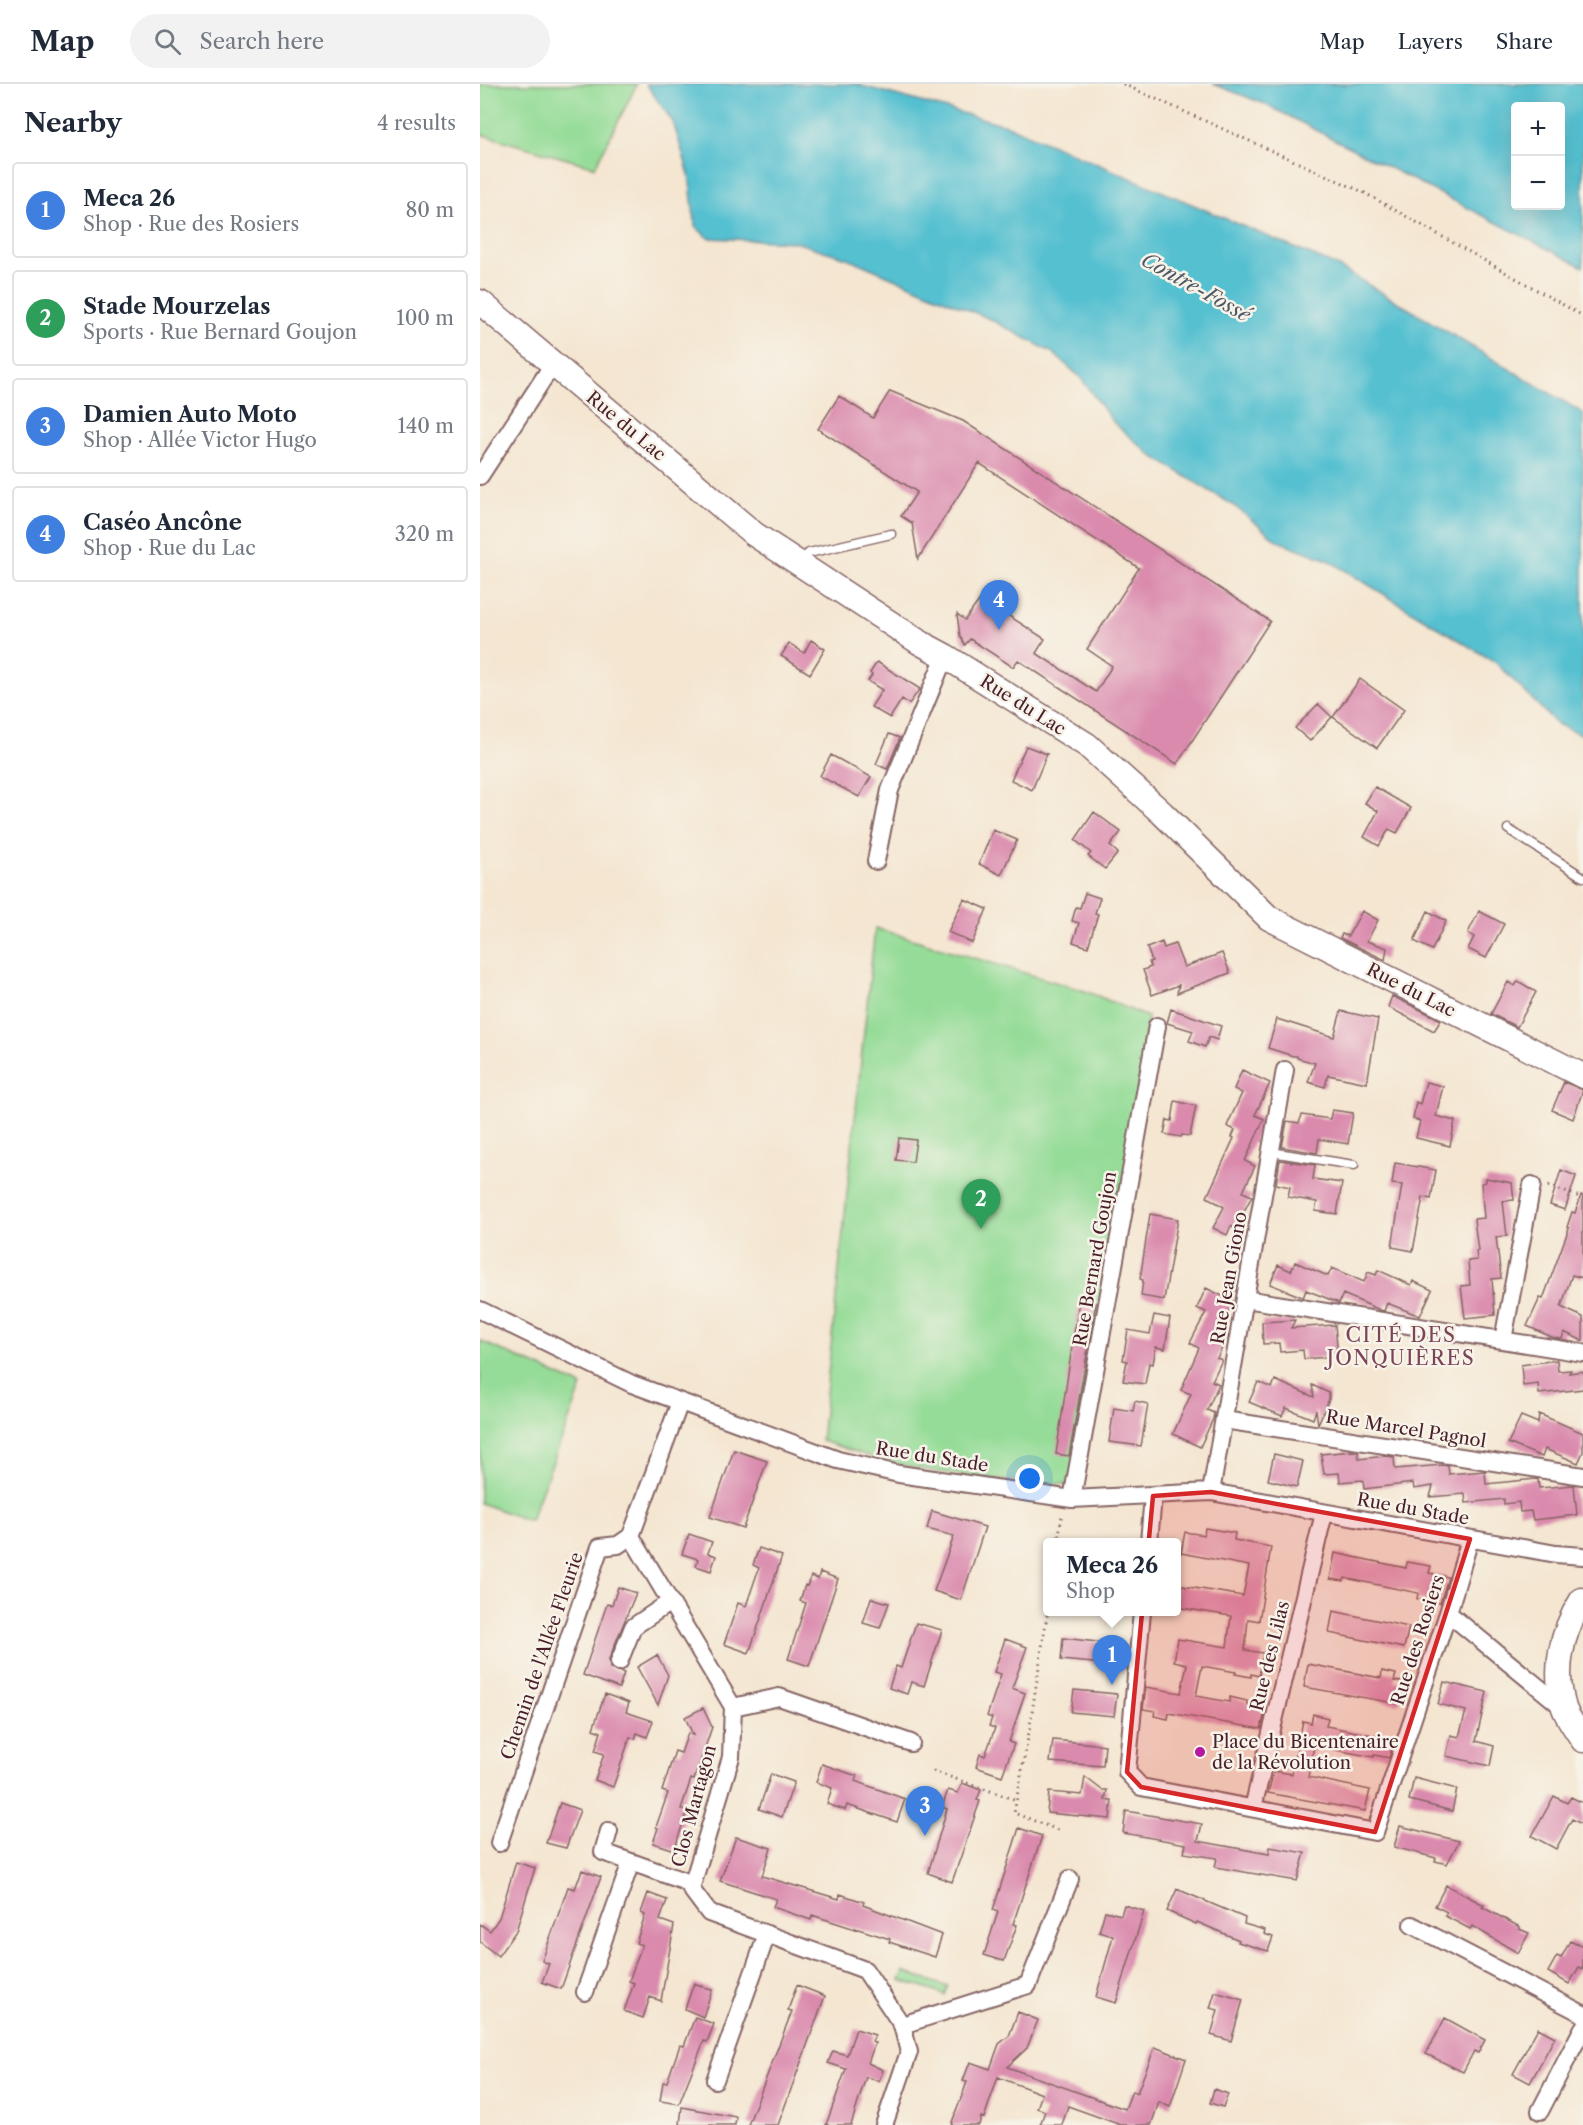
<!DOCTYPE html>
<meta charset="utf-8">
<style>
body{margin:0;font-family:"Libre Caslon Text",serif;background:#f2f2f3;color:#1f2937}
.controls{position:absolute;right:18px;top:18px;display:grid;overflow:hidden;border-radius:6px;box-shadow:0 6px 24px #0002}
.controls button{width:54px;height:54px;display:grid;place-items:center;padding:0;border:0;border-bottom:2px solid #e0e1e3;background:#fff;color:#1f2937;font:30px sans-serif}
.you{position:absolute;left:550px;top:1395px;width:21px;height:21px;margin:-15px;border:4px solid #fff;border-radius:50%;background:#1a73e8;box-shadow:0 0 0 9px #1a73e833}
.badge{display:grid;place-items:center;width:39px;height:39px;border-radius:50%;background:#7c3aed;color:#fff;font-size:20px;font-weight:700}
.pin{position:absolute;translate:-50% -50px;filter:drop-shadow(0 2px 3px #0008)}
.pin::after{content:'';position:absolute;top:32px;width:21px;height:18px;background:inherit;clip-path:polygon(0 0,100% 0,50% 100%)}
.popup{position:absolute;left:563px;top:1454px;width:138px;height:78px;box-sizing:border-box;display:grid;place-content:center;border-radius:6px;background:#fff;filter:drop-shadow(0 2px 4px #0005);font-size:20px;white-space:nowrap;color:#747a83}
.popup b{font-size:22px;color:#1f2937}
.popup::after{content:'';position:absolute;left:50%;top:100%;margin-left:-12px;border:12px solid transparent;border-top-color:#fff}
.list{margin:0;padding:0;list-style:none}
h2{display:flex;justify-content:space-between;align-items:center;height:78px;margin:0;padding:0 24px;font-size:26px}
h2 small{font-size:20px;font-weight:400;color:#747a83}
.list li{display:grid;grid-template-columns:39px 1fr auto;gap:18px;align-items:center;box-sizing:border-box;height:96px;margin:0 12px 12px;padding:0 12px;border:2px solid #e0e1e3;border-radius:6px}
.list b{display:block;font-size:22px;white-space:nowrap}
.list p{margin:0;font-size:20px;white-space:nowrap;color:#747a83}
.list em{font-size:20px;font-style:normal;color:#747a83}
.icon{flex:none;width:33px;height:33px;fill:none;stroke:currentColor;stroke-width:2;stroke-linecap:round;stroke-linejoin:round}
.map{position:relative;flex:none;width:1103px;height:2041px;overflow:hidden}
header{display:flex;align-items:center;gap:36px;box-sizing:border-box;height:84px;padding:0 30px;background:#fff;border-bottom:2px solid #e0e1e3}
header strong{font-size:28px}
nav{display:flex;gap:33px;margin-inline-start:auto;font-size:21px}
.search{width:420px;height:54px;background:#f2f2f3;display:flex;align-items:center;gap:15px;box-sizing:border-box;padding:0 21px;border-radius:33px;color:#747a83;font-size:22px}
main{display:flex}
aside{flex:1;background:#fff}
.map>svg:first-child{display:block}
.green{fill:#94dc97;stroke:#6f7e61;stroke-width:1.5}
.water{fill:#55c0d0;stroke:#50707e;stroke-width:1.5;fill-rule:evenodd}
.building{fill:#da8aad}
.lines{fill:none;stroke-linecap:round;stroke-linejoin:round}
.lane-casing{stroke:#866565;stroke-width:11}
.street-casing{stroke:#866565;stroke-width:20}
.secondary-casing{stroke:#866565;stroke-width:27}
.path{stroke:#866565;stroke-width:3;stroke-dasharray:1.5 4.5;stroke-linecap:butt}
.lane{stroke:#fff;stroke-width:8}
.street{stroke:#fff;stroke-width:16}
.secondary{stroke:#fff;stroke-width:24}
.marked{fill:#d62828;fill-opacity:0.2;stroke:#d62828;stroke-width:4.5;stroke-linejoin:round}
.poi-dot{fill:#b5179e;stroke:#f7f3e8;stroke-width:2}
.labels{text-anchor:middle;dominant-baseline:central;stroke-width:5;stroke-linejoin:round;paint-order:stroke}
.street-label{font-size:18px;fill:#4a1f2b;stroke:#f7f3e8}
.poi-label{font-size:18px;fill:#4a1f2b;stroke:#f7f3e8;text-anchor:start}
.water-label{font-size:20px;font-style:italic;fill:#4e5765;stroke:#f7f3e8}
.neighbourhood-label{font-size:20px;letter-spacing:1.5px;fill:#7c4458;stroke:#f7f3e8}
</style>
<header>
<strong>Map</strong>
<div class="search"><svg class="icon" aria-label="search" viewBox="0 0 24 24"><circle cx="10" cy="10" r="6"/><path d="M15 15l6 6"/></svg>Search here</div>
<nav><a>Map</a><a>Layers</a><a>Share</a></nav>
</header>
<main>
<aside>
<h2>Nearby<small>4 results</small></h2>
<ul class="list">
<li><span class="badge" style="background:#3f7fe0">1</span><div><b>Meca 26</b><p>Shop · Rue des Rosiers</p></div><em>80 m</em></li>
<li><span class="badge" style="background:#2e9e5b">2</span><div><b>Stade Mourzelas</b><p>Sports · Rue Bernard Goujon</p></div><em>100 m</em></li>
<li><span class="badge" style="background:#3f7fe0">3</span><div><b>Damien Auto Moto</b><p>Shop · Allée Victor Hugo</p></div><em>140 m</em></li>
<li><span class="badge" style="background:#3f7fe0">4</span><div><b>Caséo Ancône</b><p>Shop · Rue du Lac</p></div><em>320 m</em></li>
</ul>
</aside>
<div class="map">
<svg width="1103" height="2041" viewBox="0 0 1103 2041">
<rect width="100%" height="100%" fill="#f7f3e8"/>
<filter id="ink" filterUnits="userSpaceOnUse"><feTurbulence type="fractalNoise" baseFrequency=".0167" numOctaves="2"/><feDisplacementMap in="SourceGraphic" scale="12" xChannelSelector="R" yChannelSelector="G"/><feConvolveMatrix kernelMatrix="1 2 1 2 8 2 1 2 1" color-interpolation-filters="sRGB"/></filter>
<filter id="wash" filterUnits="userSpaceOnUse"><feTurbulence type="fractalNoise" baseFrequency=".008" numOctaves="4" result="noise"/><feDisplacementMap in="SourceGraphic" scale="24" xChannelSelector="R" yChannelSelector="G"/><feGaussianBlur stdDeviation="1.35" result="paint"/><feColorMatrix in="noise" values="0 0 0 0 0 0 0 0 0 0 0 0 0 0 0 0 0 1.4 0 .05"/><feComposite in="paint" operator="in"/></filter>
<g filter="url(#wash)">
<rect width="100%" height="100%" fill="#f4e6d1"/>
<!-- green -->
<path class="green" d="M0 0H157L115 83 0 50Z
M395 844 608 908 668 933 602 1401C539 1399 474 1393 413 1379 389 1373 365 1364 341 1357Z
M0 1257 102 1302 50 1437 0 1419Z
M424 1888 468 1903 465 1911 420 1896Z"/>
<!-- water -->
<path class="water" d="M166 0H375L526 41 857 182 1103 329V651L1077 640 1015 578 848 476 798 457 753 421 672 372 634 339 600 293 573 269 510 235 367 174 315 158 228 154 215 142 209 90 193 38Z
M733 0H1103V183L785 20ZM1036 22H1080V122H1036Z"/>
<g id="blocks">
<!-- building -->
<path class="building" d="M410 307 483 337 790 537 697 680 538 576 533 583 490 555 485 561 480 552 477 530 485 536 501 514 565 555 556 569 616 608 632 582 607 565 659 484 499 379 438 475 432 439 421 432 437 408 338 345 359 312 393 334Z
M331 556 345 565 330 590 301 572 309 559 324 569Z
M397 578 440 605 429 620 422 615 410 634 391 623 402 606 388 597 392 591 390 589Z
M880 595 924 626 897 664 853 633Z
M838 620 852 633 830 657 815 644Z
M409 650 420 654 407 685 396 680Z
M546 662 567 670 552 706 531 696Z
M351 671 391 693 379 713 340 692Z
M895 703 931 724 917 749 909 745 899 762 884 753 898 727 885 719Z
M614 728 641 748 630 762 638 769 625 785 608 772 611 769 595 756Z
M513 746 537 756 521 791 499 780Z
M605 809 620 814 615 829 618 830 608 863 593 858 599 839 592 837 596 823 600 824Z
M484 815 507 825 492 859 468 848Z
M882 827 898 836 887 857 907 864 905 876 860 854 862 850 868 852Z
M948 827 966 837 952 866 934 857Z
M999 827 1024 840 1006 874 988 865 994 853 988 849Z
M682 858 684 864 695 860 704 883 742 869 750 889 697 909 699 901 672 911 663 886 671 883 669 878 672 877 667 864Z
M1038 897 1056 908 1037 943 1011 930 1028 898 1035 902Z
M912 912 961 936 954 947 908 923Z
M691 925 741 942 737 956 729 953 725 963 709 957 713 947 687 939Z
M861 927 898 935 887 999 848 991 845 1003 828 998 835 979 817 974V972H813L788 964 797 935 854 953Z
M762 986 790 999 775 1031 784 1035 765 1077 775 1082 763 1108 772 1112 755 1144 751 1142 747 1151 733 1144 744 1123 727 1113 754 1054 752 1053 755 1046 747 1042 762 1009 754 1005Z
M946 998 963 1002 956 1032 975 1037 970 1062 936 1054 940 1037 933 1035 936 1018 940 1020Z
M1084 998 1103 1006 1093 1035 1072 1026Z
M695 1017 716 1022 710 1052 702 1051 701 1053 684 1050 687 1036 692 1037Z
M852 1026 873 1029 868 1060 839 1055 837 1069 802 1063 807 1037 819 1039 822 1031 850 1035Z
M419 1054 436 1056 433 1078 416 1076Z
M800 1076 835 1081 833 1095 862 1099 857 1130 835 1127 837 1118 808 1113 810 1103 796 1100Z
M915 1079 956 1086 951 1115 943 1113 933 1167 912 1163 922 1101 912 1100Z
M1081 1086 1096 1092 1085 1126 1070 1121Z
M1006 1094 1032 1099 1034 1116 1023 1117 1027 1152 1016 1153 1021 1194 1012 1195 1015 1231 985 1234 981 1202 990 1201 988 1177 997 1176 996 1167H998L994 1135 1004 1134 1001 1099 1006 1098Z
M1101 1111 1103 1112V1194L1092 1191 1081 1223 1103 1233V1257L1084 1248 1082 1255 1074 1254 1047 1242 1060 1214 1063 1215 1089 1144 1087 1143 1092 1128 1095 1129Z
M670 1130 698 1135 684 1216 661 1212 663 1196 660 1195Z
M815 1178 848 1192 852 1184 884 1198 888 1188 896 1191 898 1186 931 1201 933 1197 952 1206 940 1232 907 1219 904 1227 900 1226 863 1210 859 1219 826 1206 823 1214 822 1213 790 1200 798 1181 811 1187Z
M726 1204 753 1217 739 1249 748 1252 737 1274 742 1276 732 1297 739 1300 727 1326 734 1329 733 1335 720 1363 693 1350 711 1310 701 1306 719 1264 710 1259 726 1228 717 1224Z
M599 1216 616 1219 589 1372 576 1370Z
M674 1231 690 1234 685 1265 676 1263 673 1280 669 1279 665 1300 643 1297 647 1277 643 1276 648 1246 670 1250Z
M815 1236 811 1244 855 1241 858 1272 824 1275 823 1266 800 1268 799 1259 783 1260 782 1238Z
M1077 1276 1078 1287 1091 1286 1089 1289 1103 1287V1305L1059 1310 1058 1300 1043 1302 1041 1281Z
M795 1296 834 1313 832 1301 849 1309V1315L838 1340 836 1326 833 1335 806 1324 802 1332 769 1318 778 1298 792 1304Z
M655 1317 668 1320 661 1362 629 1358 634 1324 653 1327Z
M1059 1330 1103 1349V1368L1098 1379 1065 1365 1062 1373 1028 1359 1041 1332 1058 1339Z
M254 1366 287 1377 263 1444 230 1433Z
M872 1367 878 1368 879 1375 906 1372 914 1373 915 1385 963 1381 968 1382 969 1390 1005 1387 1006 1400 1056 1395 1058 1396 1059 1404 1094 1401 1097 1431 1053 1436 1051 1427 1040 1428 1039 1418 1024 1420V1415L986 1419 985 1410 950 1413 953 1402 934 1405 933 1399 884 1405 883 1396 860 1398 859 1389 844 1390 841 1370Z
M794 1370 823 1377 817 1403 788 1396Z
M452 1427 505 1443 481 1516 454 1507 474 1452 447 1445Z
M725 1444 755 1449 754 1456 791 1463 779 1537 768 1535 765 1566 783 1569 779 1592 771 1590V1593L755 1590 756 1588 722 1582 716 1612 749 1618 750 1613 767 1617V1621L786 1624 781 1645 689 1629 688 1635 674 1632 675 1627 663 1625 666 1603 701 1609 707 1580 694 1577 698 1555 747 1563 751 1532 696 1523V1501L763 1512 769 1482 701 1469 705 1448 724 1451Z
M209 1450 232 1458 228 1469 236 1472 231 1487 216 1482 218 1475 202 1470Z
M279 1464 302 1472 269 1569 244 1560 258 1519 266 1522 279 1484 273 1481Z
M855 1469 926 1484 927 1478 951 1482 949 1489 968 1493 960 1519 937 1515 938 1509 865 1494 864 1497 850 1495Z
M340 1488 358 1495 329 1582 308 1575 326 1519 320 1517 325 1501 327 1502 331 1492 338 1495Z
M138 1503 156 1509 129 1575 130 1584 144 1589 139 1604 103 1591 127 1520 132 1521Z
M391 1514 409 1519 400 1544 383 1539Z
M853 1527 929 1543 924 1564 849 1549Z
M436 1539 462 1546 444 1602 431 1598 427 1610 409 1604 416 1582 421 1584Z
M583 1554 626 1559 624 1580 581 1576Z
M525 1555 547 1563 532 1604 545 1609 529 1658 534 1660 522 1692 496 1683 500 1670 505 1672 515 1644 509 1642 512 1634 507 1632 521 1590 514 1588Z
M177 1571 188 1591 178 1621 157 1583Z
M828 1580 901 1594 902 1587 916 1590 914 1597 923 1598 919 1620 824 1603Z
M964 1598 1007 1608 996 1657 1014 1662 1010 1682 966 1672 971 1651 979 1653 986 1627 958 1620Z
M594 1606 637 1610 634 1632 591 1628Z
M125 1610 149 1619 146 1628 173 1637 167 1653 157 1649 155 1655 150 1653 133 1703 115 1696 124 1670 115 1667 121 1648 113 1645Z
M223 1624 232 1643 214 1696 211 1695 201 1725 207 1727 194 1766 173 1759 178 1744 176 1743 188 1709 182 1707 195 1667 201 1669 208 1649 213 1651 205 1633Z
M833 1630 848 1634 846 1642 898 1652V1654L914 1659 909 1674 894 1671V1673L834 1662 828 1693 890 1706 885 1727 788 1709 794 1687 812 1690 823 1637 831 1639Z
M573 1656 625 1661 623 1682 570 1678Z
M342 1680 377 1692 375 1697 425 1715 417 1738 367 1721 365 1726 347 1720 352 1704 336 1698Z
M291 1690 314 1698 302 1733 279 1725Z
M605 1693 622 1706H627L625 1716H632L630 1735 567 1729 569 1708 602 1711Z
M934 1694 977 1705 972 1727 929 1716Z
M482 1699 501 1706 497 1716 500 1717 472 1798 448 1789 467 1725 462 1723 468 1706 478 1709Z
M1074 1712 1087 1719 1091 1713 1103 1719V1741L1092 1735 1076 1765 1052 1752Z
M80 1719 100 1726 86 1764 66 1759Z
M646 1727 722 1740 718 1757 789 1770 790 1763 825 1769 817 1797 735 1783 737 1774 704 1769 706 1760 643 1749Z
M920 1742 979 1757 967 1780 955 1777 956 1774 914 1763Z
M539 1744 562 1752 533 1840 537 1841 524 1877 504 1871 518 1828 513 1826Z
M256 1753 291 1764 282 1792 359 1815 360 1810 384 1818 383 1821 462 1851 455 1873 409 1858 410 1855 375 1844V1845L332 1831 331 1836 293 1823 296 1815 240 1797Z
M36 1778 55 1784 36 1847 18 1872 0 1858V1840L10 1847 19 1834Z
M102 1786 121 1793 81 1905 62 1898 69 1880 62 1877 88 1803 95 1805Z
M966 1801 1004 1821 1002 1823 1040 1843 1039 1845 1049 1849 1038 1869 992 1842 990 1845 965 1832 967 1828 955 1822Z
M697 1805 765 1834 764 1840 785 1846 784 1850 793 1853 788 1867 758 1858 759 1856 717 1838 716 1840 687 1827Z
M168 1809 187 1816 180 1836 194 1841 181 1917 170 1913 163 1934 144 1927 154 1899 149 1897 162 1861 156 1859 165 1831 161 1829Z
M644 1821 664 1827 636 1919 616 1913 633 1852 619 1848 625 1827 641 1831Z
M1090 1857 1103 1863V1885L1099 1883 1089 1900 1068 1888 1077 1872 1081 1874Z
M214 1899 232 1906 223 1933 205 1925Z
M317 1901 345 1912 298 2041H268L312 1927 308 1926Z
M735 1908 763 1916 751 1957 731 1951 738 1926 730 1924Z
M538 1928 558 1936 547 1964 527 1983 645 2025 652 2007 657 2009 675 1963 706 1975 690 2023 679 2018 671 2041H641L588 2022 582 2041H560L565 2027 557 2024 562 2010 518 1993 504 2034 501 2033 499 2041H471L487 1998 483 1997 490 1978 510 1985 519 1960 529 1952Z
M215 1933 234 1940 227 1958 224 1957 199 2020 180 2017 183 1998H187L200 1961 204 1962Z
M965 1934 1005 1956 998 1969 994 1967 983 1988 946 1970Z
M1058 1944 1075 1953 1050 1999 1033 1990Z
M376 1945 395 1951 392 1958 395 1959 388 1979 403 1986 399 1997 386 1993 371 2041H346L366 1985 348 1979 353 1967 367 1971Z
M734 2005 748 2010 743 2023 730 2019Z
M202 2023 256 2033 255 2041H200Z"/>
</g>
</g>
<g filter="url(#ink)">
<use href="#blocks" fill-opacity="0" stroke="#866565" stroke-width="1.5"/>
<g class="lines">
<defs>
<path id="lane" d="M321 476 329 469 411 450
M1028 745 1103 793
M791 1068 874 1081"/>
<path id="street" d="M0 392 73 280
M396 777 410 706 465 572
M765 1215 1103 1269
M0 1226 152 1300 358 1376 419 1390 592 1415 731 1408 1076 1470 1103 1472
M1023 1256 1052 1101
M200 1318 151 1452 253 1623 251 1673 211 1805 229 1829 385 1886 422 1941 429 1968 404 2041
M744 1336 1103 1392
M731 1408 805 986
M592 1415 677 942
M669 1458 673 1412
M662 1528 647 1688 661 1703 895 1748 968 1529 990 1455
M968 1529 1085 1625
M139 1578 153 1543 190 1518
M253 1623 299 1613 431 1659
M773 1724 844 1429
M129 1747 123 1768 151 1778
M19 1759 120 1463 138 1461 151 1452
M932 1841 1103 1930
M105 1908 151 1778 212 1800
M422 1941 548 1901 590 1795
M235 1996 287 1850
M1060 2027 1103 1944"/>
<path id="secondary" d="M0 218 274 450 439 558 465 572 607 661 682 729 789 834 1103 992
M1102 1516C1081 1548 1073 1587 1084 1624 1088 1635 1097 1646 1103 1656"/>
</defs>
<!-- lane casing -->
<use href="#lane" class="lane-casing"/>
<!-- street casing -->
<use href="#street" class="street-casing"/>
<!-- secondary casing -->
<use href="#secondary" class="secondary-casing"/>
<!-- path -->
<path class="path" d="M643 0 883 108 1103 232
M1068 1102 1103 1114
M578 1458 582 1431
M568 1525 548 1654 534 1729 578 1746
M453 1687 536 1716"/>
<!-- lane -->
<use href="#lane" class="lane"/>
<!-- street -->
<use href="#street" class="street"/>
<!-- secondary -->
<use href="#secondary" class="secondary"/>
</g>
</g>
<!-- marked area -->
<path class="marked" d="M731 1408 990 1455 895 1748 661 1703 647 1688 673 1412Z"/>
<!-- markers -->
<circle class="poi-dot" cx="720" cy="1668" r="6"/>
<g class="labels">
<!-- street labels -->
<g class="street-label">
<text transform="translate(146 342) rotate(40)">Rue du Lac</text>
<text transform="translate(543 621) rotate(32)">Rue du Lac</text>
<text transform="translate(931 906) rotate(27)">Rue du Lac</text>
<text transform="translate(615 1175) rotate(-80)">Rue Bernard Goujon</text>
<text transform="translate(749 1194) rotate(-80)">Rue Jean Giono</text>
<text transform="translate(926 1345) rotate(9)">Rue Marcel Pagnol</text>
<text transform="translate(452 1373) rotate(9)">Rue du Stade</text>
<text transform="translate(933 1425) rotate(10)">Rue du Stade</text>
<text transform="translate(938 1556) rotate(-72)">Rue des Rosiers</text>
<text transform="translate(62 1572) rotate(-71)">Chemin de l'Allée Fleurie</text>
<text transform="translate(790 1572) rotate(-76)">Rue des Lilas</text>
<text transform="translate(214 1722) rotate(-75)">Clos Martagon</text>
</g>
<!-- poi labels -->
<g class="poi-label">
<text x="732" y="1658">Place du Bicentenaire<tspan x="732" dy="21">de la Révolution</tspan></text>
</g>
<!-- water labels -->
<g class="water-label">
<text transform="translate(716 203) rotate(29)">Contre-Fossé</text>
</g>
<!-- neighbourhood labels -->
<g class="neighbourhood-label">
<text x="921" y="1251">CITÉ DES<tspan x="921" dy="23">JONQUIÈRES</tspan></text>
</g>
</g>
</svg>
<div class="controls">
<button>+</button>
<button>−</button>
</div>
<div class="you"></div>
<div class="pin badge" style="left:632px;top:1601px;background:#3f7fe0">1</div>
<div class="popup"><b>Meca 26</b>Shop</div>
<div class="pin badge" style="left:501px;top:1145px;background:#2e9e5b">2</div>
<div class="pin badge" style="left:445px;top:1752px;background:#3f7fe0">3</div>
<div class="pin badge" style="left:519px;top:546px;background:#3f7fe0">4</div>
</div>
</main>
